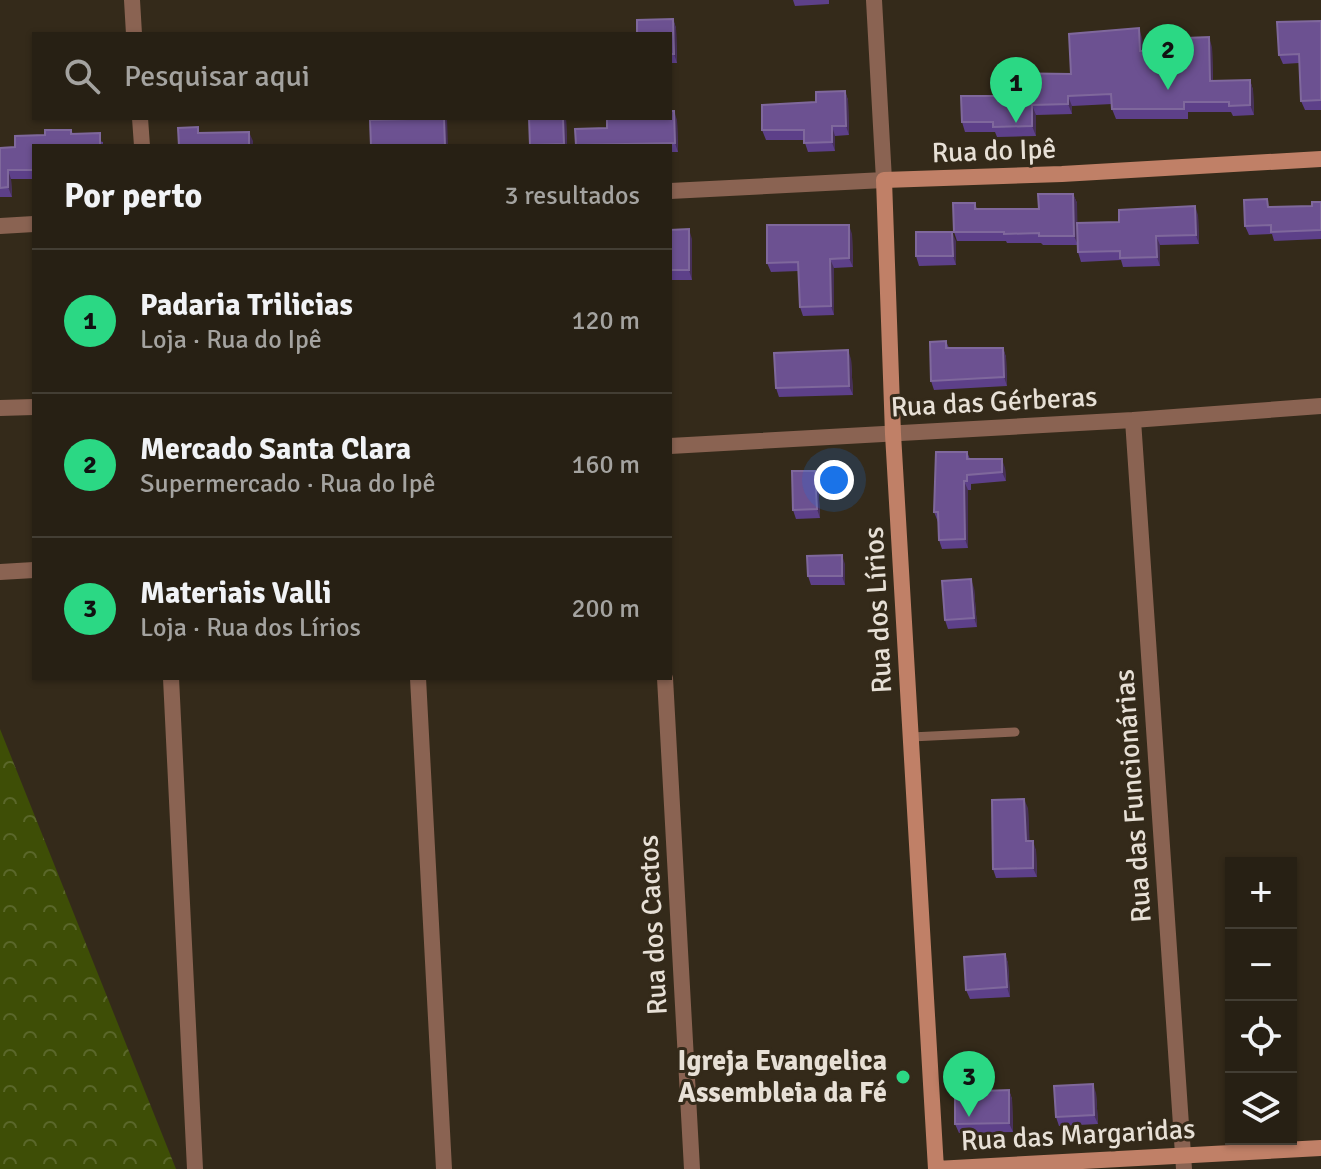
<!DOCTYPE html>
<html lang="pt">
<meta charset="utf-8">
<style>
body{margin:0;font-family:Signika,sans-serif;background:#332d22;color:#f1f3f6}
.controls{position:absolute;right:24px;bottom:24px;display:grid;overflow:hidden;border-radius:0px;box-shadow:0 2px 6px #0004}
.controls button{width:72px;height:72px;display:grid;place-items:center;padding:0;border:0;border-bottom:2px solid #433e34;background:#272014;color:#f1f3f6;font:40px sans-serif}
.you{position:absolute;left:834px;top:480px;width:28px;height:28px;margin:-20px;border:6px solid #fff;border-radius:50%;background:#1a73e8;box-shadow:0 0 0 12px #1a73e833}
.badge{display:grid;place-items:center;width:52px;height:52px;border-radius:50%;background:#2bd884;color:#111;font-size:26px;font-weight:700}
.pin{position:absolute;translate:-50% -66px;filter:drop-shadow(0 2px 4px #0008)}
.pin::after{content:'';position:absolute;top:42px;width:28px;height:24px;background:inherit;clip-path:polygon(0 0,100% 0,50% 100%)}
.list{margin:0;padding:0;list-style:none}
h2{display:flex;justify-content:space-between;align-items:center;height:104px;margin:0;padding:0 32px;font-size:34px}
h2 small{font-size:26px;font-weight:400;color:#a4a3a0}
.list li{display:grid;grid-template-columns:52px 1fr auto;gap:24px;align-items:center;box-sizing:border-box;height:144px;padding:0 32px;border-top:2px solid #433e34}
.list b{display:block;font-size:30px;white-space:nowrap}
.list p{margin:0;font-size:26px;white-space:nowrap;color:#a4a3a0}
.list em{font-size:26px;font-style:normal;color:#a4a3a0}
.icon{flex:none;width:44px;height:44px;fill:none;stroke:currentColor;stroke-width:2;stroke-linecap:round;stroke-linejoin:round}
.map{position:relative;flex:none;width:1321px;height:1169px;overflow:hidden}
.search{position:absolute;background:#272014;box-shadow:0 2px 6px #0004;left:32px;top:32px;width:640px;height:88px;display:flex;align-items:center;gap:20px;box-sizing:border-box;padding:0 28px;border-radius:0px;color:#a4a3a0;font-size:30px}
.panel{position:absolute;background:#272014;box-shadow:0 2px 6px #0004;left:32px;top:144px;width:640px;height:536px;border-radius:0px}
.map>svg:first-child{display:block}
.forest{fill:url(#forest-crowns)}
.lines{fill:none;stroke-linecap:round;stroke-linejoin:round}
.lane{stroke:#8a6352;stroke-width:9}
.street{stroke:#8a6352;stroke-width:16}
.secondary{stroke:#c08067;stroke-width:16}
.wall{fill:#5d4089}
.shaded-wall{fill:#473059}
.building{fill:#6c5191;stroke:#7f689c;stroke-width:2}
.poi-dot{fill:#2bd884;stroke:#342a1a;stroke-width:3}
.labels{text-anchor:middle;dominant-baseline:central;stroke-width:6;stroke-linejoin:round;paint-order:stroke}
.street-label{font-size:28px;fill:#e7e0d6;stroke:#342a1a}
.poi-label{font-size:28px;font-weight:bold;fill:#e7e0d6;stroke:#342a1a;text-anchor:end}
</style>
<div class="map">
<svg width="1321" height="1169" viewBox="0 0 1321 1169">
<defs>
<pattern id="forest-crowns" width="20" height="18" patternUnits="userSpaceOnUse" patternTransform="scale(2)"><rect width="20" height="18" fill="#3e4e06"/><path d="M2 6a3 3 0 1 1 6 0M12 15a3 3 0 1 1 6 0" fill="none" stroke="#5a672a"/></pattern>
</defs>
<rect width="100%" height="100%" fill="#342a1a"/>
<!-- forest -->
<path class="forest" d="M0 729 176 1169H0Z"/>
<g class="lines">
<!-- lane -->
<path class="lane" d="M911 737 1015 732"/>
<!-- street -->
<path class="street" d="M132 0 134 34
M140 118 142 146
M670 191 884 180 874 0
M0 226 34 224
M0 408 34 407
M1133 420 1184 1169
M670 446 1133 420 1321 406
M0 572 34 570
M171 678 195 1169
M418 678 444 1169
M665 678 692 1169"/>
<!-- secondary -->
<path class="secondary" d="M1321 159 1062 174 884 180 893 434 936 1169 1321 1148"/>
</g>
<!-- wall -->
<path class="wall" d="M793 0H829V4L795 6Z
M673 19 676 28 677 63H670V34Z
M1321 21V110H1305L1301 101 1299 63 1283 64 1279 55Z
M1142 38 1143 51 1212 47 1213 81 1250 80 1253 90 1254 115 1233 116 1231 112H1188V119H1116L1112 109V104L1072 106V114L1036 115V136L997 137 995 132H965L962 122 998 96 1071 74Z
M845 91 848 100 849 135 835 136V151L808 152 804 140H766L762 130 816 102Z
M529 118H566L567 146H531Z
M677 120 678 152H670V146H576L607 128Z
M71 130 73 134 103 142V146H34V179H11L12 197H0V148L15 147Z
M1073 194 1077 203V223L1119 222 1198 215 1199 244 1160 245V266L1123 267 1121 260 1081 262 1078 252V245H1043L1041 243H1007L1006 241H957L954 232 975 203 977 209H1039Z
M1321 202V239L1274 241 1272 234 1249 235 1245 226 1270 207 1312 206Z
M670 230 692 239V280H670Z
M852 234 853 267 834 268V315L803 316 800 307 799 271 771 272 767 263Z
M956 241V265L919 266 916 256Z
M946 341 949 348H1003L1006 357 1007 386 934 390 931 381Z
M851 359 853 395 779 397 776 388Z
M967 452 970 459 1005 468 1006 481 971 484V490H968V548L942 549 939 540 938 522 934 512Z
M815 471 818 480 820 518 796 519 793 510Z
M845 564V585H811L808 576Z
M974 588 977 627 948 629 945 620Z
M1028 808 1029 841 1036 850 1037 877 996 878 993 869Z
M1005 954 1008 963 1010 997 970 999 966 990Z
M1009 1090 1012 1099 1013 1132 959 1133 955 1124Z
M1096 1093 1098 1124 1059 1126 1056 1117Z"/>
<!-- shaded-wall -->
<path class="shaded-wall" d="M673 19 676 28 677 63 674 54Z
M1139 28 1142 38 1144 61 1140 51Z
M1209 37 1212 47 1213 91 1210 81Z
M1250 80 1253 90 1254 115 1250 105Z
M845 91 848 100 849 135 846 126Z
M1068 96 1072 106V114L1068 104Z
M1032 105 1036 115V136L1032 126Z
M674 111 677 120 678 152 675 143Z
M444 118H447L448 146H445Z
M563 118H566L567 146H565L564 144Z
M832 126 835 136V151L832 142Z
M249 132 253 141V146H249Z
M8 170 11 179 12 197 8 187Z
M1073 194 1077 203 1078 245 1074 236Z
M1195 206 1198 215 1199 244 1196 235Z
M849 225 852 234 853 267 849 258Z
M689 229 692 239V280L689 270Z
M952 232 956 241V265L953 256Z
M1156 236 1160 245V266L1157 257Z
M830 259 834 268V315L831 306Z
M1003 348 1006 357 1007 386 1004 377Z
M848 350 851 359 853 395 849 386Z
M1002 459 1005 468 1006 481 1002 472Z
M815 471 818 480 820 518 817 509Z
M964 481 968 490V548L965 539Z
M842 555 845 564V585L842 576Z
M971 579 974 588 977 627 974 618Z
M1024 799 1028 808 1030 850 1026 841Z
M1033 841 1036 850 1037 877 1033 868Z
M1005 954 1008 963 1010 997 1007 987Z
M1093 1084 1096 1093 1098 1124 1094 1115Z
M1009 1090 1012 1099 1013 1132 1009 1123Z"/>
<!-- building -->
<path class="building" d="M673 19 674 54H670V34H637V20Z
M1321 21V100L1301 101 1299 54 1279 55 1277 22Z
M1139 28 1140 51 1186 50V38L1209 37 1210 81 1250 80V105L1229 106V102H1184V109H1112L1111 94 1068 96V104L1032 105V126L993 127V122H962L961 96H998V73L1071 74 1069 34Z
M845 91 846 126H832V142L804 143V130H762V105L816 102V92Z
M670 111H674L675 143 576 145 575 129 607 128V119L670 118Z
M409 118H444L445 146H371L370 120 409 119Z
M529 118H563L564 144 530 145Z
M198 127V133L249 132V146H179L178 128Z
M45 130H71V134L100 133V146H34V170H8V187L0 188V148L15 147V136L45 135Z
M1038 194H1073L1074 236H1039V233L1004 234V232H954L953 203H975V209H1039Z
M1267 199 1268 207 1312 206V202H1321V230L1271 232V225L1245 226 1244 200Z
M1195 206 1196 235 1156 236 1157 257 1120 258V251L1078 252 1077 223 1119 222V210Z
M767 225H849V258L830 259 831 306 800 307 798 262 767 263Z
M689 229V270H670V230Z
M916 232H952L953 256H916Z
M946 341V348H1003L1004 377 931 381 930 342Z
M848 350 849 386 776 388 774 353Z
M936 452H967V459H1002V472L967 475V481H964L965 539 939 540 938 512H934Z
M792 471H815L817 509 793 510Z
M842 555V576H808L807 556Z
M971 579 974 618 945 620 942 581Z
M1024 799 1026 841H1033V868L993 869 992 800Z
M1005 954 1007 987 966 990 964 957Z
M1093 1084 1094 1115 1056 1117 1054 1086Z
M1009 1090V1123L955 1124V1092Z"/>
<!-- markers -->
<circle class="poi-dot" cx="903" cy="1077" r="8"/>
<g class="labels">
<!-- street labels -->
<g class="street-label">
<text transform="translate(994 151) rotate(-2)">Rua do Ipê</text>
<text transform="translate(994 402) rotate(-3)">Rua das Gérberas</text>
<text transform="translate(878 610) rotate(-93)">Rua dos Lírios</text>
<text transform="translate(1133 796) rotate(-94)">Rua das Funcionárias</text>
<text transform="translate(653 925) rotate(-93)">Rua dos Cactos</text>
<text transform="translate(1078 1135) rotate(-3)">Rua das Margaridas</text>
</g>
<!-- poi labels -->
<g class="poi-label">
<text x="887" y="1061">Igreja Evangelica<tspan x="887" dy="32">Assembleia da Fé</tspan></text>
</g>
</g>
</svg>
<div class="controls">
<button>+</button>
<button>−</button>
<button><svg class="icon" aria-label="locate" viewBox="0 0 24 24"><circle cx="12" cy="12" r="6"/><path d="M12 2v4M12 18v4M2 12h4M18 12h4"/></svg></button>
<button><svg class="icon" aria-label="layers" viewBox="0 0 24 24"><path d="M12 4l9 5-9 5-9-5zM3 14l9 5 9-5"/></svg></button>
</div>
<div class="you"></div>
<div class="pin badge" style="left:1016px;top:123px">1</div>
<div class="pin badge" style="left:1168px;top:90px">2</div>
<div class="pin badge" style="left:969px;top:1117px">3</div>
<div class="search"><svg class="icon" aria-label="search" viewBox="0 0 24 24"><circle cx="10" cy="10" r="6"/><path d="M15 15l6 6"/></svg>Pesquisar aqui</div>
<section class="panel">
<h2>Por perto<small>3 resultados</small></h2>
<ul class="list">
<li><span class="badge">1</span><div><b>Padaria Trilicias</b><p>Loja · Rua do Ipê</p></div><em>120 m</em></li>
<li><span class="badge">2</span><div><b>Mercado Santa Clara</b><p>Supermercado · Rua do Ipê</p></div><em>160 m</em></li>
<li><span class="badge">3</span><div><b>Materiais Valli</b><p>Loja · Rua dos Lírios</p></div><em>200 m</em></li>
</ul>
</section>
</div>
